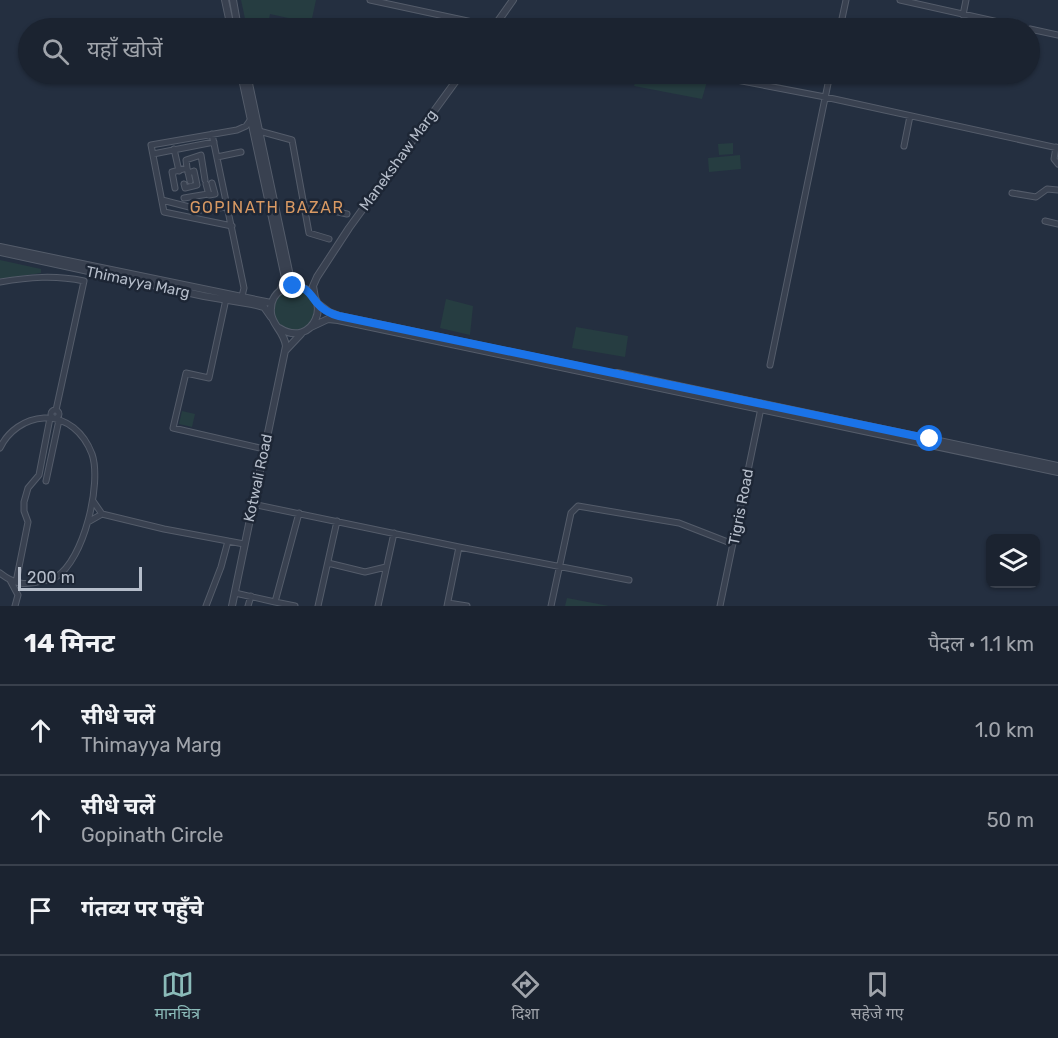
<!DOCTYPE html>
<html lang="hi">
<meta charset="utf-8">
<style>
body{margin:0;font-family:Rubik,"Noto Sans Devanagari",sans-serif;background:#242b38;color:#f1f3f6}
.controls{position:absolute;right:18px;bottom:18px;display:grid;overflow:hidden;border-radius:9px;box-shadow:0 2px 4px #0004}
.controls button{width:54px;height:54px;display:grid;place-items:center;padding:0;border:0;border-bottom:2px solid #39404c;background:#1b2330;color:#f1f3f6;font:30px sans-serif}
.scale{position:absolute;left:18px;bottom:15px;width:124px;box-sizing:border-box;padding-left:6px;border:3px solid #b5bdca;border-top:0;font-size:16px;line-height:21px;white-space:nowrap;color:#b5bdca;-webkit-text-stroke:4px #1d2635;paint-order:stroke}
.stop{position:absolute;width:18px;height:18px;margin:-14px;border:4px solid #1a73e8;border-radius:50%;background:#fff}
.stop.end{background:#1a73e8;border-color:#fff;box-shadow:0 2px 6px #0008}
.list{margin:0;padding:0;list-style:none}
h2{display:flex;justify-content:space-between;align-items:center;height:78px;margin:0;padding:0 24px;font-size:26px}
h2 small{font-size:20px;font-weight:400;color:#a0a4ab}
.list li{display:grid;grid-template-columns:39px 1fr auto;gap:18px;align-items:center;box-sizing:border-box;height:90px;padding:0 24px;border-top:2px solid #39404c}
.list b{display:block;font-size:22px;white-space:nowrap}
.list p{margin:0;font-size:20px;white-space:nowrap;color:#a0a4ab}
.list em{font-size:20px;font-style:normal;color:#a0a4ab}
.icon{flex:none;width:33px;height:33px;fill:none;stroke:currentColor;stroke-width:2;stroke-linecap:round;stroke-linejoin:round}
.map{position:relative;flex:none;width:1058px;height:606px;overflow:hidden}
.search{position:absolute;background:#1b2330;box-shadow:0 2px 4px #0004;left:18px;right:18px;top:18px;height:66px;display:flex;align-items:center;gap:15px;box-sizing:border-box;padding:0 21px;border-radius:33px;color:#a0a4ab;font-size:22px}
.sheet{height:348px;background:#1b2330}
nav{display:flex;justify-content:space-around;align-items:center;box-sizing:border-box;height:84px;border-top:2px solid #39404c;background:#1b2330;font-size:16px;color:#a0a4ab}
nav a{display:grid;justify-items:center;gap:3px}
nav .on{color:#8bbbb9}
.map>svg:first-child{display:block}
.green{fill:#263d41}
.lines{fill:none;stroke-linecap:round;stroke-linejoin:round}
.minor-casing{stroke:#545c6a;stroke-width:7}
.tertiary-casing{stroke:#545c6a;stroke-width:8}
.minor{stroke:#394150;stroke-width:5}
.tertiary{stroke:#394150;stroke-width:6}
.route{stroke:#1a73e8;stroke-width:8}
.labels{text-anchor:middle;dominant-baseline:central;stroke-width:5;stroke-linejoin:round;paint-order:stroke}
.street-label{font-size:15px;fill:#b5bdca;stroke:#1d2635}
.neighbourhood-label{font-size:16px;letter-spacing:1.5px;fill:#d89963;stroke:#1d2635}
</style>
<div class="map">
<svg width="1058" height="606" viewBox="0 0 1058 606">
<rect width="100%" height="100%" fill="#242f40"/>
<!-- green -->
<path class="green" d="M241 0H316L311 23 270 14 267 28H247Z
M638 74H685L708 78 702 99 634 86Z
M733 143V154L719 155 718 144Z
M740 155 741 169 709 172 708 158Z
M0 260 41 269V273L0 279Z
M274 310a20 20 0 1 1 40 0a20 20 0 1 1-40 0Z
M446 299 473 306 470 335 440 328Z
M576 327 628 336 625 357 572 348Z
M182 411 195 414 192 427 179 424Z
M567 598 609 606H565Z"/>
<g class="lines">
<defs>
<path id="minor" d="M370 0 491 26
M900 0 1025 28
M963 15 966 0
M497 28H501
M840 28 846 0
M1030 29 1058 35
M705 74 825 97 1058 148
M259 131 292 140 309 233 329 239
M212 134 244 288 242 296
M904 146 910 116
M1056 147 1054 159 1058 164
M174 149 179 171
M153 154 214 142
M217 157 241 152
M187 168 186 160 201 155 205 180
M184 184 185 188 197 185 194 171 188 173
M206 184 209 195 215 194 212 183
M175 188 172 172 187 168 190 181
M1012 193 1036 197 1047 189 1058 190
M184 198 208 194
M162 200 201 210 227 207
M303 204 347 214
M1045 221 1058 224
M232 226 164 212 151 145 237 130 246 126 251 119
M0 282C29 277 55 275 84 281L56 410
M226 299 209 378 186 373 173 428 264 449
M770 365 830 74
M51 414a4 4 0 1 1 8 0a4 4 0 1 1-8 0Z
M0 448C8 431 25 419 44 418 67 417 84 433 92 454 102 483 84 560 56 577 52 579 46 580 42 581 25 586 14 584 0 573
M46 481 59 420
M93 501 102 514 164 529 244 544
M252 504 459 547 629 580
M88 522 102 514
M328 563 365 572 386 567
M10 580 18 595 15 606
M16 582 28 522 24 511V502L28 488 39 475 50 418
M235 593 275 602
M448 603 467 606
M206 606 221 567 228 541
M248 606 251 596
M295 606 275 602 299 513
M318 606 337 521
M378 606 394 533
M447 606 459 547
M551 606 571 513 578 506 679 523 733 544
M720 606 761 408"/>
<path id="tertiary" d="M225 0 231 28
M233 0 238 28
M496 24 513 0
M241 74 285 278 281 289
M247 74 290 276 299 286
M0 247 271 303
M0 252 204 296 252 304 264 307 271 317
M315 298 313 286 317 277 349 228 461 74
M317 303 329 312 339 316 583 367
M311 327 328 319 338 320 1058 472
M285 351 301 334
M617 373 1058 466
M232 606 286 346C284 331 272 325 271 313 270 303 274 294 283 289 288 286 295 285 301 287 334 297 314 350 279 328"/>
</defs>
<!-- minor casing -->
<use href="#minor" class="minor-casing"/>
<!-- tertiary casing -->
<use href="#tertiary" class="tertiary-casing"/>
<!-- minor -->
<use href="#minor" class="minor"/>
<!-- tertiary -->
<use href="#tertiary" class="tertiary"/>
</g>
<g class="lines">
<!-- route -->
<path class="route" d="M293 286C307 287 309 293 317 303 322 309 331 314 339 316L930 439"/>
</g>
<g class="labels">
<!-- street labels -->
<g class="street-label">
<text transform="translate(398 160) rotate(-54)">Manekshaw Marg</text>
<text transform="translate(138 282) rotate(12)">Thimayya Marg</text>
<text transform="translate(258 478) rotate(-78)">Kotwali Road</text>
<text transform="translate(741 507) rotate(-79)">Tigris Road</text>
</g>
<!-- neighbourhood labels -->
<g class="neighbourhood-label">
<text x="267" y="207">GOPINATH BAZAR</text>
</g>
</g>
</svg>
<div class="controls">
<button><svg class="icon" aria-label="layers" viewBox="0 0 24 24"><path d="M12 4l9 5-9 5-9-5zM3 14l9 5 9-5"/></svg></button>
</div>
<div class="scale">200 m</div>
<div class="stop" style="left:930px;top:439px"></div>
<div class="stop end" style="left:293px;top:286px"></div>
<div class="search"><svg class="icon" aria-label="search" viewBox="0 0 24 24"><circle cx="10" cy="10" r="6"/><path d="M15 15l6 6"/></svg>यहाँ खोजें</div>
</div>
<section class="sheet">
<h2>14 मिनट<small>पैदल · 1.1 km</small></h2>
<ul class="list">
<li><svg class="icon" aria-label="ahead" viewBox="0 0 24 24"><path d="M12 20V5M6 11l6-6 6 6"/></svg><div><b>सीधे चलें</b><p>Thimayya Marg</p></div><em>1.0 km</em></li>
<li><svg class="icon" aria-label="ahead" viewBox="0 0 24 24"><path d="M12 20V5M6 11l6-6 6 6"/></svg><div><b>सीधे चलें</b><p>Gopinath Circle</p></div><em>50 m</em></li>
<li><svg class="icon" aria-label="arrive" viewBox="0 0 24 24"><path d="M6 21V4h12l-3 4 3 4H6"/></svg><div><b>गंतव्य पर पहुँचे</b></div></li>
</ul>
</section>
<nav>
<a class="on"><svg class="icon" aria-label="map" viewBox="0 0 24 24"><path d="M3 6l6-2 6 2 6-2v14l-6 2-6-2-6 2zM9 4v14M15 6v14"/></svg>मानचित्र</a>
<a><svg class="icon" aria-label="directions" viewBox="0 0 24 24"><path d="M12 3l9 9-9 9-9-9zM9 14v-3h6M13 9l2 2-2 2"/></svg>दिशा</a>
<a><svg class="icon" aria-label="saved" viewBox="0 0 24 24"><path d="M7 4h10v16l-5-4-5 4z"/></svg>सहेजे गए</a>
</nav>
